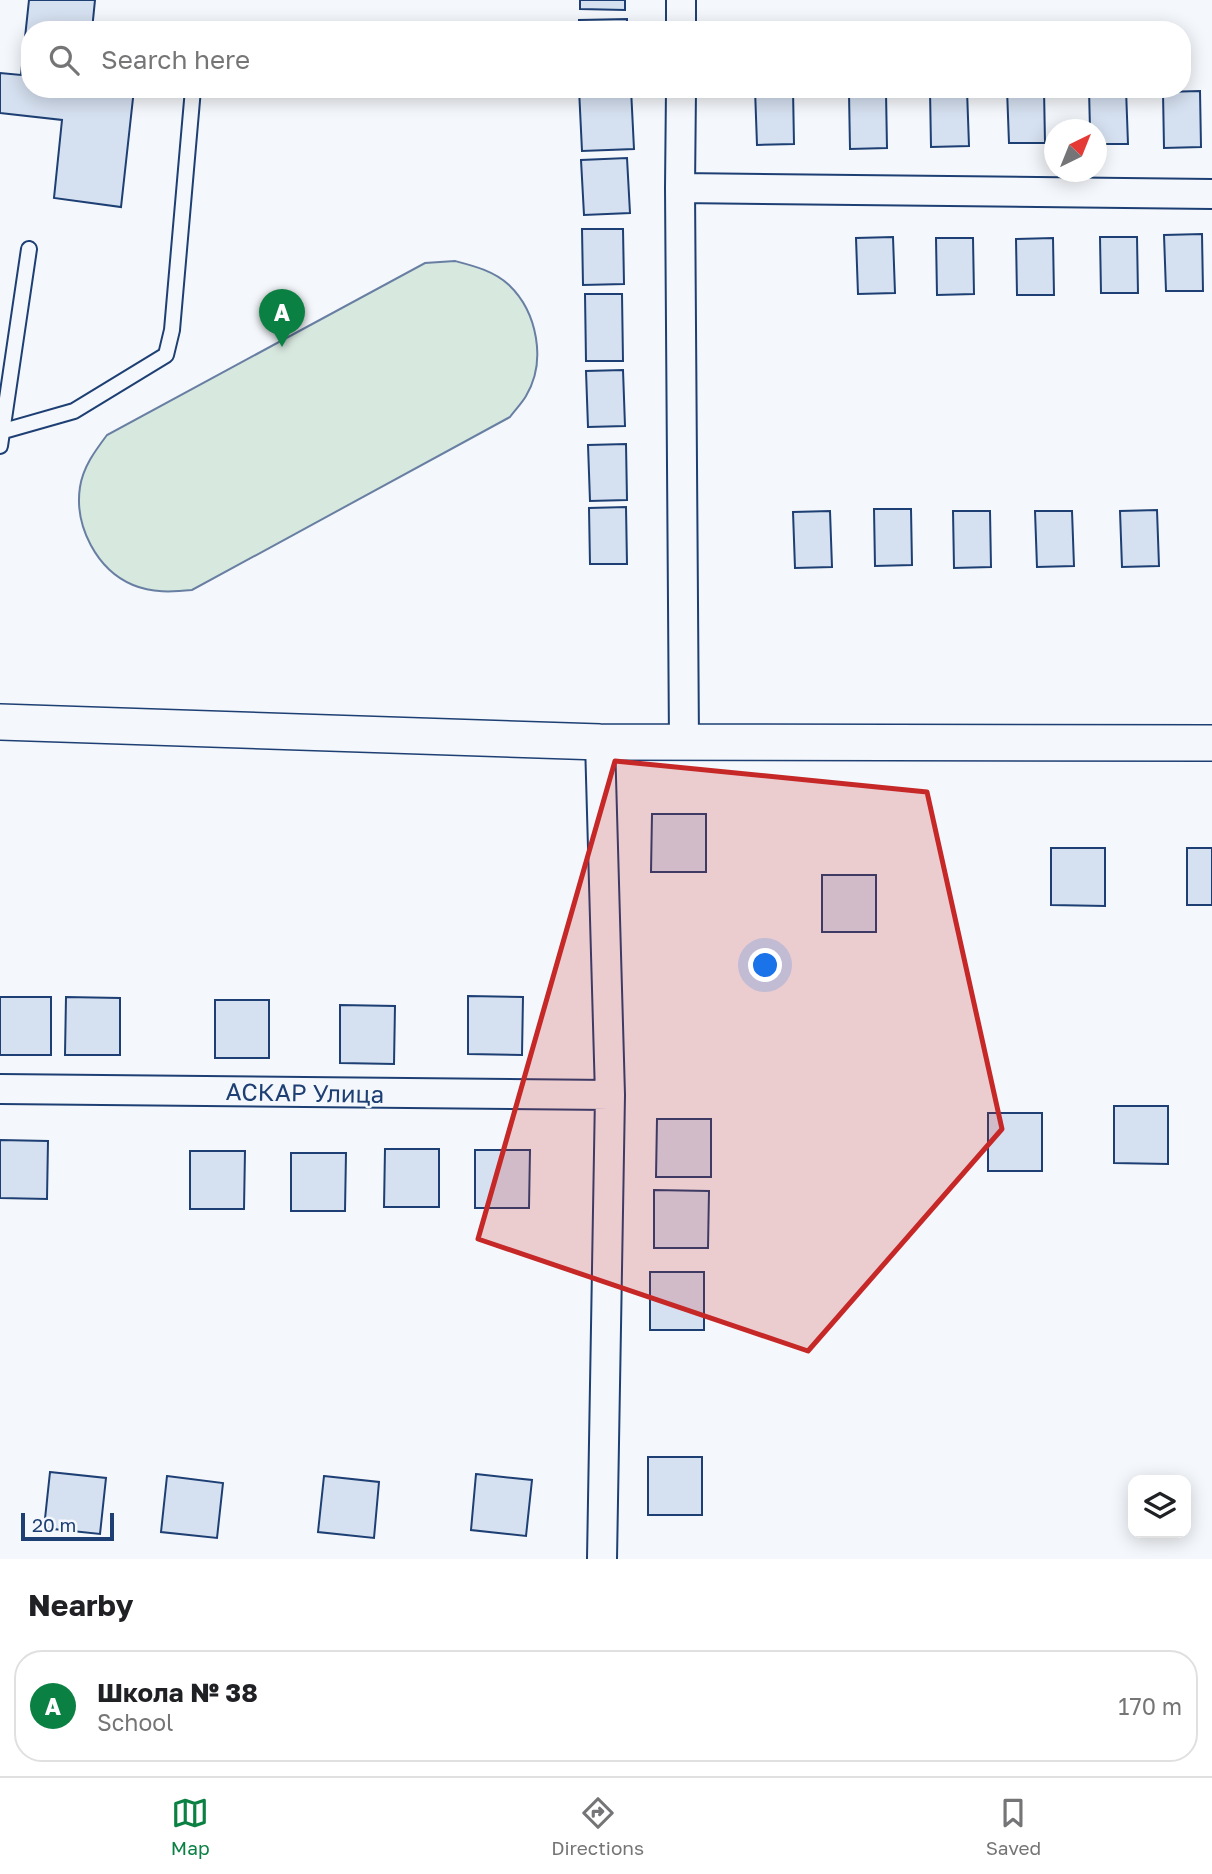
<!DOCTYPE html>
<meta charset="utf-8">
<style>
body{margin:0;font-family:"Golos Text",sans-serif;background:#f2f2f2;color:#202124}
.controls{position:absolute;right:21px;bottom:21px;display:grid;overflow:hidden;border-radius:14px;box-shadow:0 4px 18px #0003}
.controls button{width:63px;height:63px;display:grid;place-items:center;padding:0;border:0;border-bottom:2px solid #e0e0e0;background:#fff;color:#202124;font:35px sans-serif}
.compass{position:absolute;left:1044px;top:119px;width:63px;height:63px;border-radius:50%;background:#fff;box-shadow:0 4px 18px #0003;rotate:43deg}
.scale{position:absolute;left:21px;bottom:18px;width:93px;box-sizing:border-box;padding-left:7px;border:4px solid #1d3f73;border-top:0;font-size:19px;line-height:24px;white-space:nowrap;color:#1d3f73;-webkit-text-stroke:5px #f4f7fb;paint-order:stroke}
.you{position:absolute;left:766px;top:966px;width:24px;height:24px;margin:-18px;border:5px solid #fff;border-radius:50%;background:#1a73e8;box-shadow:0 0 0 10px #1a73e833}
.badge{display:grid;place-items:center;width:46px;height:46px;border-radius:50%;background:#0b8043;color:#fff;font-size:23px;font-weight:700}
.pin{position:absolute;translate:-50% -58px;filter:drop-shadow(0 2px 4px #0008)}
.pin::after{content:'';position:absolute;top:37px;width:24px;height:21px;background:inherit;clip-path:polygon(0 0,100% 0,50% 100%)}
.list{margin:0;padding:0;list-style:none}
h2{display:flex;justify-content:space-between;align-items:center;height:91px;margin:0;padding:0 28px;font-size:30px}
h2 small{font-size:23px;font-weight:400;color:#757577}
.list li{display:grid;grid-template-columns:46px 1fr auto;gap:21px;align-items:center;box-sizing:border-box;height:112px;margin:0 14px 14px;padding:0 14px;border:2px solid #e0e0e0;border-radius:28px}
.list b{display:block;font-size:26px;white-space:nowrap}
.list p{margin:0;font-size:23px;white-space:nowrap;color:#757577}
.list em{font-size:23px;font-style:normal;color:#757577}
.icon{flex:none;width:38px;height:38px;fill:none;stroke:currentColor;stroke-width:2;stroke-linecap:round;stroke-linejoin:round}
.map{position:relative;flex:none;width:1212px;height:1559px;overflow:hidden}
.search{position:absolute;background:#fff;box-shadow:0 4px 18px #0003;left:21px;right:21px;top:21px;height:77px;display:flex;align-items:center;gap:18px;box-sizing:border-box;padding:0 24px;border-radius:28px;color:#757577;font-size:26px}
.sheet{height:217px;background:#fff}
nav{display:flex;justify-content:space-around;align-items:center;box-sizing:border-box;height:98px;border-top:2px solid #e0e0e0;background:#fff;font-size:19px;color:#757577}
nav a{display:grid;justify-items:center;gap:4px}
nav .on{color:#0b8043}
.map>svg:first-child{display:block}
.green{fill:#d7e8df;stroke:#687fa3;stroke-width:2}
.building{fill:#d5e0f0;stroke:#1d3f73;stroke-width:2}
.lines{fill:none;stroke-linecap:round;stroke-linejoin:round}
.service-casing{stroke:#1d3f73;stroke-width:18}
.minor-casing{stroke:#1d3f73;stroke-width:32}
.tertiary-casing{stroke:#1d3f73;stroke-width:38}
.service{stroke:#f4f7fb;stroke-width:14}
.minor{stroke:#f4f7fb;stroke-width:28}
.tertiary{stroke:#f4f7fb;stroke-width:35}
.marked{fill:#c62828;fill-opacity:0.2;stroke:#c62828;stroke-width:5;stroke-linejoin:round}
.labels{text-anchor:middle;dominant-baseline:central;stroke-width:5;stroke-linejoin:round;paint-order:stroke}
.street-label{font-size:24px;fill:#1d3f73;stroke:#f4f7fb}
</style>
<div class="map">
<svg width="1212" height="1559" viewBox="0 0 1212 1559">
<rect width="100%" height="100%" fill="#f4f7fb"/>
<!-- green -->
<path class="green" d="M455 261C474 266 494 271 509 285 537 312 547 361 526 396 522 403 515 410 510 417L192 590C172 592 152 593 133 585 97 570 74 526 80 487 83 467 95 451 107 435L425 263Z"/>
<!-- building -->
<path class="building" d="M29 0H95L92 30H30V89H134L121 207 54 198 62 120 0 113V73L21 75Z
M580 0H625V10L580 9Z
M627 19V30H579V20Z
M579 89H631L634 149 582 151Z
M755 89H793L794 144 757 145Z
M1007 89H1044L1045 143H1009Z
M1089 89H1126L1128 144H1096V130H1090Z
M930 90H967L969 146 931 147Z
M1200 91 1201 147 1164 148 1163 92Z
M886 92 887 148 850 149 849 93Z
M627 158 630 213 584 215 581 160Z
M582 229H623L624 284 583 285Z
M1202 234 1203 291H1166L1164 235Z
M893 237 895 293 858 294 856 238Z
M1100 237H1137L1138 293H1101Z
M936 238H973L974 294 937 295Z
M1053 238 1054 295H1017L1016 239Z
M585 294H622L623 361H586Z
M623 370 625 426 588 427 586 371Z
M626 444 627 500 590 501 588 445Z
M626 507 627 564H590L589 508Z
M874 509H911L912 565 875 566Z
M1157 510 1159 566 1122 567 1120 511Z
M830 511 832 567 795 568 793 512Z
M953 511H990L991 567 954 568Z
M1035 511H1072L1074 566 1037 567Z
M652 814H706V872H651Z
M1051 848H1105V906L1051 905Z
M1187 848H1212V905H1187Z
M822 875H876V932H822Z
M468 996 523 997 522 1055 468 1054Z
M0 997H51V1055H0Z
M66 997 120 998V1055H65Z
M215 1000H269V1058H215Z
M340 1005 395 1006 394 1064 340 1063Z
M1114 1106H1168V1164L1114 1163Z
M988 1113H1042V1171H988Z
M657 1119H711V1177H656Z
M0 1140 48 1141 47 1199 0 1198Z
M385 1149H439V1207H384Z
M475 1150H530L529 1208H475Z
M190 1151H245L244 1209H190Z
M291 1153H346L345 1211H291Z
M654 1190 709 1191 708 1248H654Z
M650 1272H704V1330H650Z
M648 1457H702V1515H648Z
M50 1472 106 1478 100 1534 44 1528Z
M476 1474 532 1480 526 1536 471 1530Z
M167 1476 223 1483 217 1538 161 1532Z
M324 1476 379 1482 374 1538 318 1532Z"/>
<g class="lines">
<defs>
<path id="service" d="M0 432 74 411 166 355 172 330 193 89
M0 446 29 249"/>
<path id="minor" d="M681 30V0
M681 89 680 188 684 742
M680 188 1212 194
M600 742 610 1095 602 1559
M0 1089 610 1095"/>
<path id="tertiary" d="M0 722 600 742 1212 743"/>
</defs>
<!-- service casing -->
<use href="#service" class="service-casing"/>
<!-- minor casing -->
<use href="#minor" class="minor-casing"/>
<!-- tertiary casing -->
<use href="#tertiary" class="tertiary-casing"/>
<!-- service -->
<use href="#service" class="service"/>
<!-- minor -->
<use href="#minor" class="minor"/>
<!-- tertiary -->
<use href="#tertiary" class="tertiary"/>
</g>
<!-- marked area -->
<path class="marked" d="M615 761 927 792 1002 1129 808 1351 478 1239Z"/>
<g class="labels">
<!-- street labels -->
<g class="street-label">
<text transform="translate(305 1092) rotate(1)">АСКАР Улица</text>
</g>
</g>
</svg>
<div class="controls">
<button><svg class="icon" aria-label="layers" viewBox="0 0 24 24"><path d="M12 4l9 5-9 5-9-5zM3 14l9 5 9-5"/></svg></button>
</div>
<svg class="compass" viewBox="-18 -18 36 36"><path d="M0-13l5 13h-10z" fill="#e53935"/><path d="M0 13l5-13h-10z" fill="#757577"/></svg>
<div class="scale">20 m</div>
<div class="you"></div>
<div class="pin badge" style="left:282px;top:347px">A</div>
<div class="search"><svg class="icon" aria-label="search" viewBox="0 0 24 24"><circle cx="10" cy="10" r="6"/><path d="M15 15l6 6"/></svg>Search here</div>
</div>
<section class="sheet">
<h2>Nearby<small></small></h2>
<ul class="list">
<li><span class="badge">A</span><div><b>Школа № 38</b><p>School</p></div><em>170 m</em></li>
</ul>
</section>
<nav>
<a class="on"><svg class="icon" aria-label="map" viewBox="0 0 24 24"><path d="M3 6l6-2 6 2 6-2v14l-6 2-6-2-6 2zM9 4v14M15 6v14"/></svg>Map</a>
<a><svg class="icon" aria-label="directions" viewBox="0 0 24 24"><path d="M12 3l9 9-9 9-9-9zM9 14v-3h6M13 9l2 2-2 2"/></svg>Directions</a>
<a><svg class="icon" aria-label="saved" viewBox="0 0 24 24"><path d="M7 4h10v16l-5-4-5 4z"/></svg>Saved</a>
</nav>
